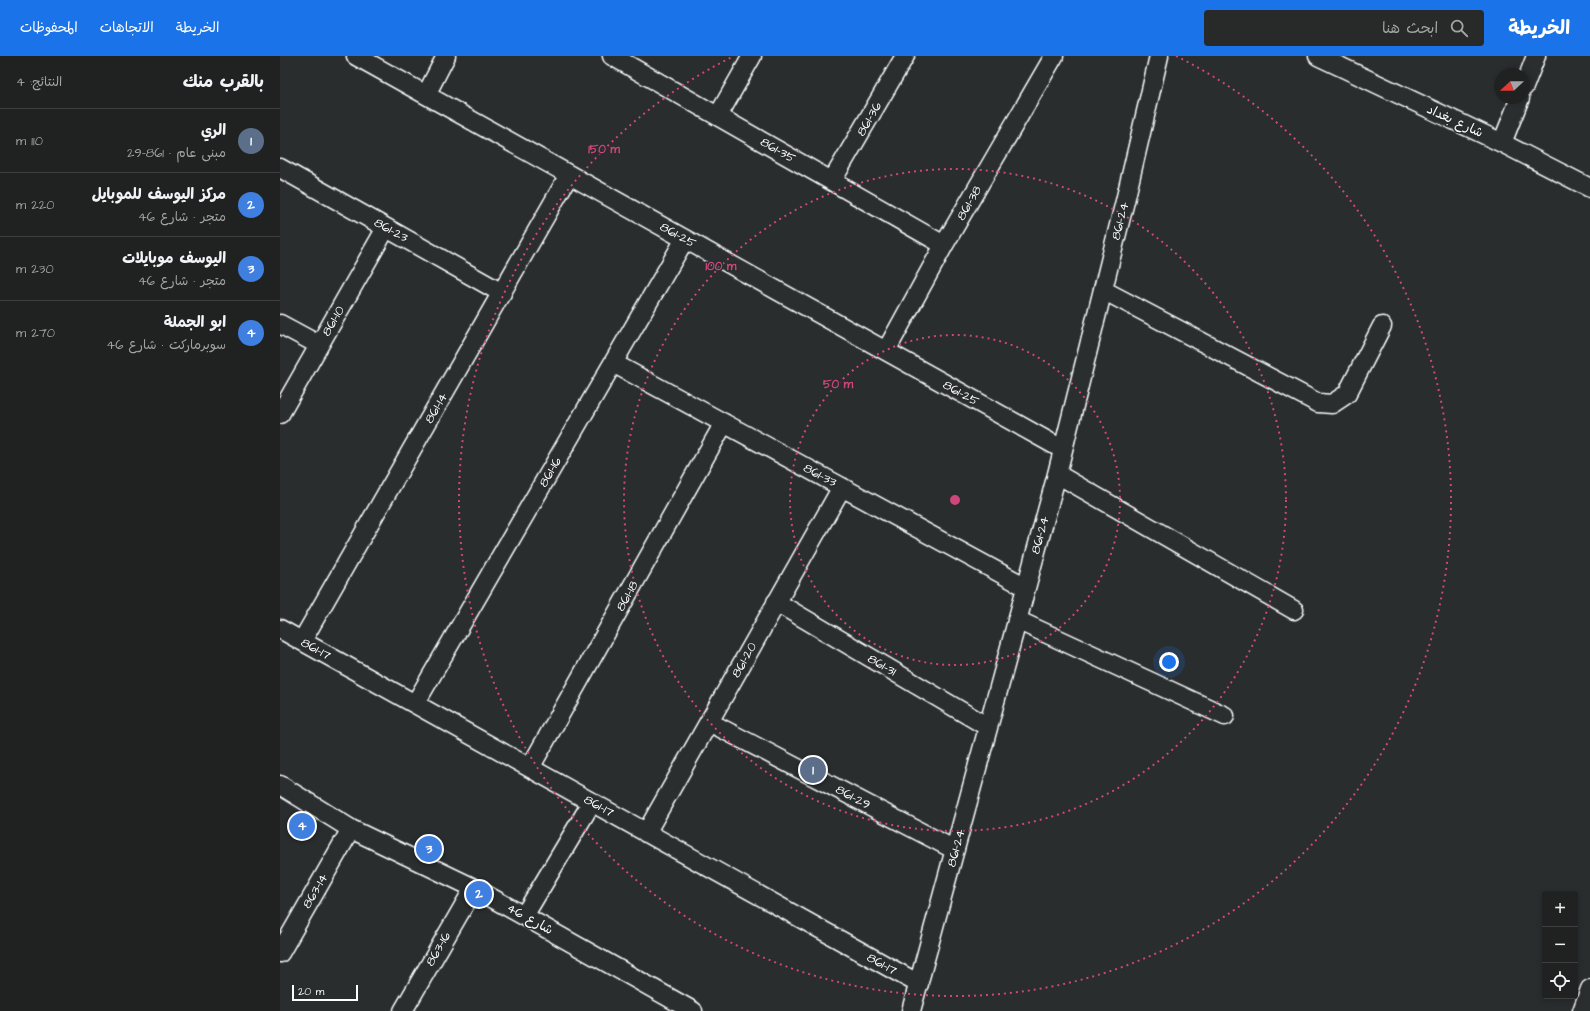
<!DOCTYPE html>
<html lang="ar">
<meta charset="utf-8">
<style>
body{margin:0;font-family:"Architects Daughter","Playpen Sans Arabic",sans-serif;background:#282a2a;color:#f1f3f6;direction:rtl}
.controls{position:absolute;right:12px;bottom:12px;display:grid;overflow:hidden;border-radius:4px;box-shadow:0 2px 6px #0003}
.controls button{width:36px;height:36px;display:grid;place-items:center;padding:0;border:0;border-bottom:1px solid #3d3f40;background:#202222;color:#f1f3f6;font:20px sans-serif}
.compass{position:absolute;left:1214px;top:12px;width:36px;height:36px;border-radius:50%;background:#202222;box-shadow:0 2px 6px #0003;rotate:248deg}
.scale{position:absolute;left:12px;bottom:10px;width:66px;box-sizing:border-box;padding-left:4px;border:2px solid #fff;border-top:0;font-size:11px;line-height:14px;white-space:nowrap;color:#fff;-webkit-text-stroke:3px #2a2d2e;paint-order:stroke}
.you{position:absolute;left:889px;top:606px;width:14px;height:14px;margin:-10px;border:3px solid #fff;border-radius:50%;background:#1a73e8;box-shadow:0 0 0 6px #1a73e833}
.badge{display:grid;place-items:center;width:26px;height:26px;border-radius:50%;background:#1a73e8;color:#fff;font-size:13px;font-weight:700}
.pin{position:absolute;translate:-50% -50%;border:2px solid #fff;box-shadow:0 1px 4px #0006}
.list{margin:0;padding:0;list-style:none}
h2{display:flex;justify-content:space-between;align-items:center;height:52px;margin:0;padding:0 16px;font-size:17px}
h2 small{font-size:13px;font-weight:400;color:#a2a4a5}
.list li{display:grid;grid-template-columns:26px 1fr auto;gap:12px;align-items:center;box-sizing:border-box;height:64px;padding:0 16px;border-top:1px solid #3d3f40}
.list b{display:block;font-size:15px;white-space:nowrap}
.list p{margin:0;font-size:13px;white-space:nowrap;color:#a2a4a5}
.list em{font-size:13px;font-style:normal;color:#a2a4a5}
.icon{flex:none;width:22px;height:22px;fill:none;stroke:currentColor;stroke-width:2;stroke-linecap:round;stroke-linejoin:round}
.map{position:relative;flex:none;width:1310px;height:955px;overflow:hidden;direction:ltr}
header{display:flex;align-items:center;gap:24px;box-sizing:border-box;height:56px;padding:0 20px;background:#1a73e8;color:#fff}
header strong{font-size:19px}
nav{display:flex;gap:22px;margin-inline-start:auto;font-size:14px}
.search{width:280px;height:36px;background:#282a2a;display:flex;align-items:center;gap:10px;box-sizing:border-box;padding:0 14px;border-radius:4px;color:#a2a4a5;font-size:15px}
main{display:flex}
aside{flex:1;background:#202222}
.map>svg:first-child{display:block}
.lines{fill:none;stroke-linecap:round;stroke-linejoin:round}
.minor-casing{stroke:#fff;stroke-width:21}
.minor{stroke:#2a2d2e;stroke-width:18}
.ring{fill:none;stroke:#ce467c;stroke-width:2;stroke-dasharray:2 4}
.labels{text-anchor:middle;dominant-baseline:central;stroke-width:3;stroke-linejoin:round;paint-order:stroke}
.street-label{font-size:13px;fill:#fff;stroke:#2a2d2e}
.centre{fill:#ce467c;stroke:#2a2d2e;stroke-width:2}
.ring-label{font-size:12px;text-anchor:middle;font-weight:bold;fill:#ce467c;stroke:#2a2d2e;stroke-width:3;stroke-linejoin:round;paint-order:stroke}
</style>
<header>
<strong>الخريطة</strong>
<div class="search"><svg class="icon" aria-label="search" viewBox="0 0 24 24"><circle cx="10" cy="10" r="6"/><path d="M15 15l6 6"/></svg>ابحث هنا</div>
<nav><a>الخريطة</a><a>الاتجاهات</a><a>المحفوظات</a></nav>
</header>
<main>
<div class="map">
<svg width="1310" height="955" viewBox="0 0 1310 955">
<rect width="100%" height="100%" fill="#2a2d2e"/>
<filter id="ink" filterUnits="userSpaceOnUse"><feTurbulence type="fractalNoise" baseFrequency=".025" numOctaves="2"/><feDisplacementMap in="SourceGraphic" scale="8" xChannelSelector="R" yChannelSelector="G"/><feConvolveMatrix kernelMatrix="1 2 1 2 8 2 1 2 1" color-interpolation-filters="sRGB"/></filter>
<g filter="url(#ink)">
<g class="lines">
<defs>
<path id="minor" d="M76 0 782 393
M332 0 664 189
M1038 0 1222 87 1310 132
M1244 31 1256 0
M146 39 166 0
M438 60 472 0
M1222 87 1240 42
M0 112 222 237
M552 125 625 0
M823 234 1038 347 1052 348 1067 338 1102 270
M0 268 39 289
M606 295 664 189 774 0
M333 307 746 531
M0 358 106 172
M777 418 1014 554
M496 546 708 671
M737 564 945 660
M0 573 639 928
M22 585 289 119
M135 648 405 183
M429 666 675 794
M250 712 444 367
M0 729 71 773 194 832 413 955
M366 777 562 431
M244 860 312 746
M0 897 71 773
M123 955 194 832
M631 955 777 418 845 145 879 0
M1302 955 1310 933"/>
</defs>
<!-- minor casing -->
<use href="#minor" class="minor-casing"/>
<!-- minor -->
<use href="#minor" class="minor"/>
</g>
</g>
<!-- distance rings -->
<g class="ring">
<circle cx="675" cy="444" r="165"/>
<circle cx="675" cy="444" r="331"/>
<path d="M896 0A496 496 0 1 1 454 0"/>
</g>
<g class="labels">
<!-- street labels -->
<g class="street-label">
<text transform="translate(589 63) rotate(-60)">861-36</text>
<text transform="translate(1175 65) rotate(25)">شارع بغداد</text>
<text transform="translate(498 94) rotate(30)">861-35</text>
<text transform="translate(689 147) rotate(-60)">861-38</text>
<text transform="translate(840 165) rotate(-76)">861-24</text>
<text transform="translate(111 174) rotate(29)">861-23</text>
<text transform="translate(398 179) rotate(29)">861-25</text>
<text transform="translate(53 265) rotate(-60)">861-10</text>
<text transform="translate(681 337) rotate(29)">861-25</text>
<text transform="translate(156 352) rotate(-60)">861-14</text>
<text transform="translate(270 416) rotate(-60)">861-16</text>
<text transform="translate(540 419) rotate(28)">861-33</text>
<text transform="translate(760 479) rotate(-75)">861-24</text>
<text transform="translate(347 540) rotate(-61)">861-18</text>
<text transform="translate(36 593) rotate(29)">861-17</text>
<text transform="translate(464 604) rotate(-61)">861-20</text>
<text transform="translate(602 609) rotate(30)">861-31</text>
<text transform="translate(573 741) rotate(28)">861-29</text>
<text transform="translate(319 750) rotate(29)">861-17</text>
<text transform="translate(676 792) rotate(-75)">861-24</text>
<text transform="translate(35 835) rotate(-60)">863-14</text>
<text transform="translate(250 863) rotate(29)">شارع 46</text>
<text transform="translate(158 893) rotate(-60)">863-16</text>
<text transform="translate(602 908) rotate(29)">861-17</text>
</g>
</g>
<circle cx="675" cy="444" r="6" class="centre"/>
<g class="ring-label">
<text x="324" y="97">150 m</text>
<text x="441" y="214">100 m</text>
<text x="558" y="332">50 m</text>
</g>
</svg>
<div class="controls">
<button>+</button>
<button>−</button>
<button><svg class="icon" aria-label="locate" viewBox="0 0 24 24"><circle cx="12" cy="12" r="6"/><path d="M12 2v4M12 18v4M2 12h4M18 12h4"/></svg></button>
</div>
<svg class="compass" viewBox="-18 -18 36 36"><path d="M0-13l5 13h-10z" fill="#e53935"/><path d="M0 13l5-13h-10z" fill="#a2a4a5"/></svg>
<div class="scale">20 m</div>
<div class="you"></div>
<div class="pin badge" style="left:533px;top:714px;background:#5c6f8a">1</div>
<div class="pin badge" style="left:199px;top:838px;background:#3f7fe0">2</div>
<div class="pin badge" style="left:149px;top:793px;background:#3f7fe0">3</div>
<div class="pin badge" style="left:22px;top:770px;background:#3f7fe0">4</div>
</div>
<aside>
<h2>بالقرب منك<small>النتائج: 4</small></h2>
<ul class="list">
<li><span class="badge" style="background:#5c6f8a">1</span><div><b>الري</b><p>مبنى عام · 861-29</p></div><em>110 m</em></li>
<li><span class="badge" style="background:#3f7fe0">2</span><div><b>مركز اليوسف للموبايل</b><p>متجر · شارع 46</p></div><em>220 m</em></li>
<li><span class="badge" style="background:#3f7fe0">3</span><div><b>اليوسف موبايلات</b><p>متجر · شارع 46</p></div><em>230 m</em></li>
<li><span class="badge" style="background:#3f7fe0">4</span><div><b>ابو الجملة</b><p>سوبرماركت · شارع 46</p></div><em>270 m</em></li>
</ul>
</aside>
</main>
